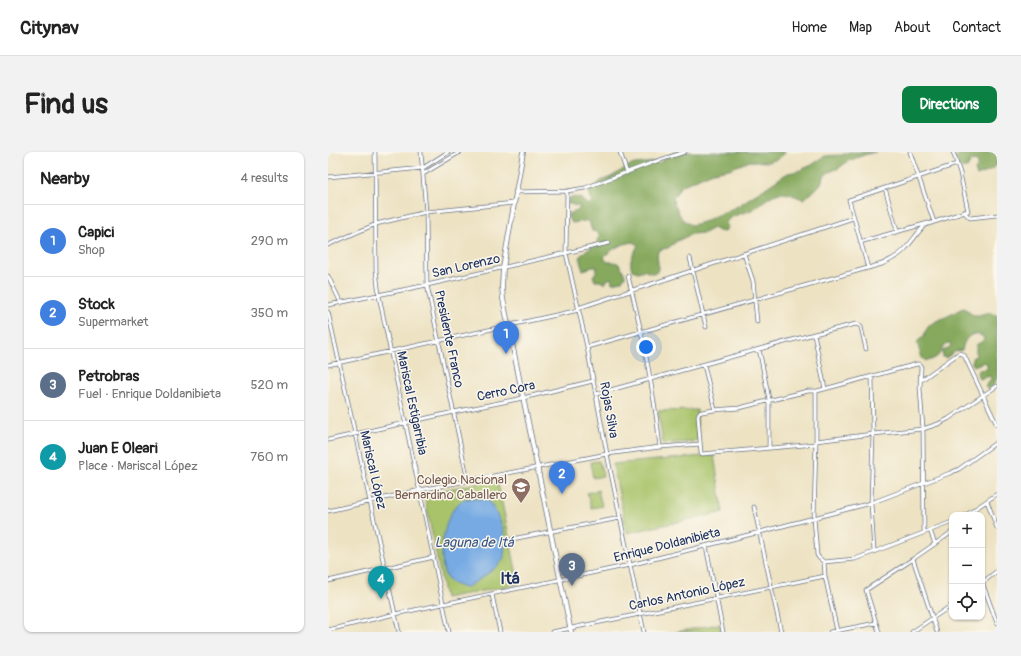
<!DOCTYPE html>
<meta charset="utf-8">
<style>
body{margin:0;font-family:Pangolin,sans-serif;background:#f2f2f2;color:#222}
.controls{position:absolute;right:12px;bottom:12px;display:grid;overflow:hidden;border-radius:8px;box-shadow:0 1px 3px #0004}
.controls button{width:36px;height:36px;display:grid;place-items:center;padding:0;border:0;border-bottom:1px solid #e0e0e0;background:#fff;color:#222;font:20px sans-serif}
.you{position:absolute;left:318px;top:195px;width:14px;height:14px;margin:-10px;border:3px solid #fff;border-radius:50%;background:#1a73e8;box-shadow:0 0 0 6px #1a73e833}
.badge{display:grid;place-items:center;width:26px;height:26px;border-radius:50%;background:#0b8043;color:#fff;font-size:13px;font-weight:700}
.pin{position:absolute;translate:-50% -33px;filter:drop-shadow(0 1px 2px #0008)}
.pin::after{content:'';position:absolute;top:21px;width:14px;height:12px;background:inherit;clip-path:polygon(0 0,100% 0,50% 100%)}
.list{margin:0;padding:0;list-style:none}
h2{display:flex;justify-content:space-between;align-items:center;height:52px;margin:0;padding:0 16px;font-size:17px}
h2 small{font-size:13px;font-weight:400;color:#767676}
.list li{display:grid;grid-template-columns:26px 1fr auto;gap:12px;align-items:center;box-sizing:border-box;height:72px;padding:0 16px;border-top:1px solid #e0e0e0}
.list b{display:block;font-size:15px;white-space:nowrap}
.list p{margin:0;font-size:13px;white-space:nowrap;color:#767676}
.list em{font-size:13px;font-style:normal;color:#767676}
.icon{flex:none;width:22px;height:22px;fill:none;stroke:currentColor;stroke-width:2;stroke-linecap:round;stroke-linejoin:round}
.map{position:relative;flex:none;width:669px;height:480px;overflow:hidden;border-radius:8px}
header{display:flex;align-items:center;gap:24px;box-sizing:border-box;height:56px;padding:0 20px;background:#fff;border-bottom:1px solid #e0e0e0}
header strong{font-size:19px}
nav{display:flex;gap:22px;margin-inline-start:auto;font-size:14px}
.intro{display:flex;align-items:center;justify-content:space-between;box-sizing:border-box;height:96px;padding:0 24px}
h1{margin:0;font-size:28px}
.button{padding:10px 18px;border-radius:8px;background:#0b8043;color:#fff;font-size:14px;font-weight:700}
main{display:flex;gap:24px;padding:0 24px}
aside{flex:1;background:#fff;border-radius:8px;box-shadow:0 1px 3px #0004}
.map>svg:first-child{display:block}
.green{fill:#a8c369;stroke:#627964}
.forest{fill:#86a95d;stroke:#506c5e}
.water{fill:#77aae3;stroke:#496ca0}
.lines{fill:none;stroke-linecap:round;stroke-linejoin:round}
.minor-casing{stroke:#646e81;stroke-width:4.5}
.major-casing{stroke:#646e81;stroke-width:5.5}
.minor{stroke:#fff;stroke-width:3}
.major{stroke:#fff;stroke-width:4}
.labels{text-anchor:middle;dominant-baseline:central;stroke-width:3;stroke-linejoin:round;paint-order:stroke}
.street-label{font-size:13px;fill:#1b2f5e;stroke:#fbf7ec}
.education-label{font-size:13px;fill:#785e54;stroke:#fbf7ec;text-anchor:end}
.water-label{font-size:14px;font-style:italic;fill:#375486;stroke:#fbf7ec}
.district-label{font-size:17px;font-weight:bold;fill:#1b2f5e;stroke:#fbf7ec}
</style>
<header>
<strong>Citynav</strong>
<nav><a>Home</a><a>Map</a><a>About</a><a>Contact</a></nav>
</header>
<div class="intro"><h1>Find us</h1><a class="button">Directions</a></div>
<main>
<aside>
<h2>Nearby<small>4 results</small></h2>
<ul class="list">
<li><span class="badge" style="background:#3f7fe0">1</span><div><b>Capici</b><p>Shop</p></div><em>290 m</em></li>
<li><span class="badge" style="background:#3f7fe0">2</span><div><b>Stock</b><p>Supermarket</p></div><em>350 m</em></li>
<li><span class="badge" style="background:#5c6f8a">3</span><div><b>Petrobras</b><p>Fuel · Enrique Doldanibieta</p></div><em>520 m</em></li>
<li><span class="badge" style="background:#0f9aa8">4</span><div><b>Juan E Oleari</b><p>Place · Mariscal López</p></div><em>760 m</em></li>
</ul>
</aside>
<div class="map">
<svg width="669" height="480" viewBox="0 0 669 480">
<rect width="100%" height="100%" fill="#fbf7ec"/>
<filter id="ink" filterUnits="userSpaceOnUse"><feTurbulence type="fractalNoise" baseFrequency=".025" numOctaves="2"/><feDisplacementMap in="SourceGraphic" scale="8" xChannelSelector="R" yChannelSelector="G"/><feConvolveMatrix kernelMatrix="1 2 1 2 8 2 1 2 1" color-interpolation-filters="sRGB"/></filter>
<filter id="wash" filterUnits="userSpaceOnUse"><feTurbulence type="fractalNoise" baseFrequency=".012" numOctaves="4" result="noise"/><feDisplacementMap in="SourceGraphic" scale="16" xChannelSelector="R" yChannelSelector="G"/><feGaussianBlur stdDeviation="0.9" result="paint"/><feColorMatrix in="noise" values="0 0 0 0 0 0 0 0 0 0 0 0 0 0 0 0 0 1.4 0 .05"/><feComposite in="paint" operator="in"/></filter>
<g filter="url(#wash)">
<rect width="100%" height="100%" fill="#ede2c2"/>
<!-- green -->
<path class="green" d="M369 258 370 289 335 292 330 259Z
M386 303 395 360 299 381 285 312Z
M271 309 275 324 265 326 262 310Z
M169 327 191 432 117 446 96 342Z
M270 338 274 354 263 356 259 341Z
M391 472 393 480H348Z"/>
<!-- forest -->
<path class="forest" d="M348 0H458L450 7 440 10 422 9 401 17 385 20 355 33 351 37 345 46 346 52 354 67 358 70 363 73 368 72 378 69 387 64 408 55 442 33 455 24 460 21 470 19 484 13 497 4 514 3 521 0H548L536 3 520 9 511 16 501 20 497 23 492 33 484 41 475 47C469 45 461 41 454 41 441 41 432 55 421 59 413 62 404 63 398 70L400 76 396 80 390 79 385 76 376 81 364 82 349 89 340 96 335 97 330 99C328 108 332 112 329 120 324 122 321 121 316 118L310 120 304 118C300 106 306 103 310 93L306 90C295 91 283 97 276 105L279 110C292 109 293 113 297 124L294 129 284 131 283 126 279 128 277 132 272 129H267L265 124 268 120 269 115H265L255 118C246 98 259 101 270 91L269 88 272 84 269 80 264 79 261 69C255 68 250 71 244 71L241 67 240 62 249 59 252 55 239 51 242 46C253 44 252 46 260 53L264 50C263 45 261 41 261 36L266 35 273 29 283 25 301 14 307 12 326 10 331 11 343 2Z
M644 0H669V13L661 19 649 24 647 18 650 14 649 8 643 9 639 16H634L630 13 627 6 631 2 641 3Z
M636 156C640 158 643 163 647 164 653 165 658 160 663 161 663 161 668 163 669 163V226C667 231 665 237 659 237L657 235C659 231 662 230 663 227L662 224 652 227 650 225 649 220 651 218 659 217C660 214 659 211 656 210L646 214C643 211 643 208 645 205L648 204V193L655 189 656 186C649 179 640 182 636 191 635 193 635 196 634 198L626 200 618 206 615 205 614 200 623 194 622 191H619C614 196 613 203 607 206 604 208 598 210 595 207 593 205 589 192 590 189 592 187 594 186 596 185 598 170 610 169 622 163 627 161 630 157 636 156Z"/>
<!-- water -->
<path class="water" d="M141 346 159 348 161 349C171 365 180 381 176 401 176 404 176 407 174 409 169 416 145 432 137 436 132 434 124 432 120 428 108 412 115 365 130 352 133 349 137 347 141 346Z"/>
</g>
<g filter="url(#ink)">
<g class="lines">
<defs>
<path id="minor" d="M47 0 48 118 51 144 121 480
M93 0 98 60 99 133 140 329
M292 0 299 21
M582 0 606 70
M95 22 132 0
M0 25 95 16 120 0
M557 36 569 79
M239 39 238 101 259 195 279 302 316 480
M187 40 239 39 257 36 326 10 357 0
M636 60 642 66 669 63
M532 90 600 71
M0 93 48 72 98 60 186 51
M416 102 425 129 429 170
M362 106 378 175
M540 116 521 48 629 12
M0 124 13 151
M300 124C314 180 326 238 332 295
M0 153 99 133 281 91
M250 156 525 66
M0 160 71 480
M486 182 497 237
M259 195 554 112C562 108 572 104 578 96 585 88 590 80 597 73L640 59 632 21 625 0
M431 197 441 247V296
M0 213 251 158
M376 213 387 258
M544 224 545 282 543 351 546 400
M592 229 630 202 633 201 636 203 669 273
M488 239V289L486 366 489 403 491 406 496 410
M268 242 486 182 528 172 531 173 533 175 538 197
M0 288 126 260 195 246 265 229
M488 289 545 282 595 277 610 272 620 267 669 234
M488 292 374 302 373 301 370 264 371 261 374 260 386 258 411 256 480 239H489L589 212H591L593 215 592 236 595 277 596 380
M659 349 669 376
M426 355 453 480
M0 359 92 338 279 302 332 295 372 292
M638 363 669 342
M602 378 607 392
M184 387 292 366
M378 394 395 480
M585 407 609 480
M0 429 106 405
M654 430 669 471
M654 431 669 419
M164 443 172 480
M0 478 67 462 302 413 432 380 543 351 622 321 631 317 669 290
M509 479 497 424 496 410 527 407 624 370
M224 480 497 424
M502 480 548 471
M551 480 538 438 585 407 624 380
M584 480 624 453"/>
<path id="major" d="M195 0 175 116 174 135 175 147 243 480"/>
</defs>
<!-- minor casing -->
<use href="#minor" class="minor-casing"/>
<!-- major casing -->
<use href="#major" class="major-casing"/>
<!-- minor -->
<use href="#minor" class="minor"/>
<!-- major -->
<use href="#major" class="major"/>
</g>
</g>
<!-- icons -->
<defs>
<symbol id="university-pin" viewBox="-11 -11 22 30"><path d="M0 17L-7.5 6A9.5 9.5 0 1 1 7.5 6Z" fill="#8d6e63" stroke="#fbf7ec"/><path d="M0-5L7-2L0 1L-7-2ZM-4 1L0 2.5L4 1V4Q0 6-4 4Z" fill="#fff"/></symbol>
</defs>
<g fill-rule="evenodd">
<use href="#university-pin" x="182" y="324" width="22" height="30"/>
</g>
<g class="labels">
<!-- street labels -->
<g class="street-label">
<text transform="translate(138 114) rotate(-13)">San Lorenzo</text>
<text transform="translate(121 187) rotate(78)">Presidente Franco</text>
<text transform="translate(178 239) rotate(-12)">Cerro Cora</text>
<text transform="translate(84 251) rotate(78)">Mariscal Estigarribia</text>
<text transform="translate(281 258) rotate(80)">Rojas Silva</text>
<text transform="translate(45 318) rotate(77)">Mariscal López</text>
<text transform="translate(339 393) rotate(-14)">Enrique Doldanibieta</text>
<text transform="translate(359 442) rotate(-12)">Carlos Antonio López</text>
</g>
<!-- education labels -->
<g class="education-label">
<text x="179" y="328">Colegio Nacional<tspan x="179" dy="15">Bernardino Caballero</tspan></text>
</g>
<!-- water labels -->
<g class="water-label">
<text x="146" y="390">Laguna de Itá</text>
</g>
<!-- district labels -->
<g class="district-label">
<text x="182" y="426">Itá</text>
</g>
</g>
</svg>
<div class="controls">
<button>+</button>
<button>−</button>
<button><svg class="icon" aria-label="locate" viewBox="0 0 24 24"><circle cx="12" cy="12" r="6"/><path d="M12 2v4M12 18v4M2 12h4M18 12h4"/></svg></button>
</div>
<div class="you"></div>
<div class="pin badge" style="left:178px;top:202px;background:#3f7fe0">1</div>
<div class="pin badge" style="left:234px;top:342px;background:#3f7fe0">2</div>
<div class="pin badge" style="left:244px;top:434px;background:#5c6f8a">3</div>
<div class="pin badge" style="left:53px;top:447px;background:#0f9aa8">4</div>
</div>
</main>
